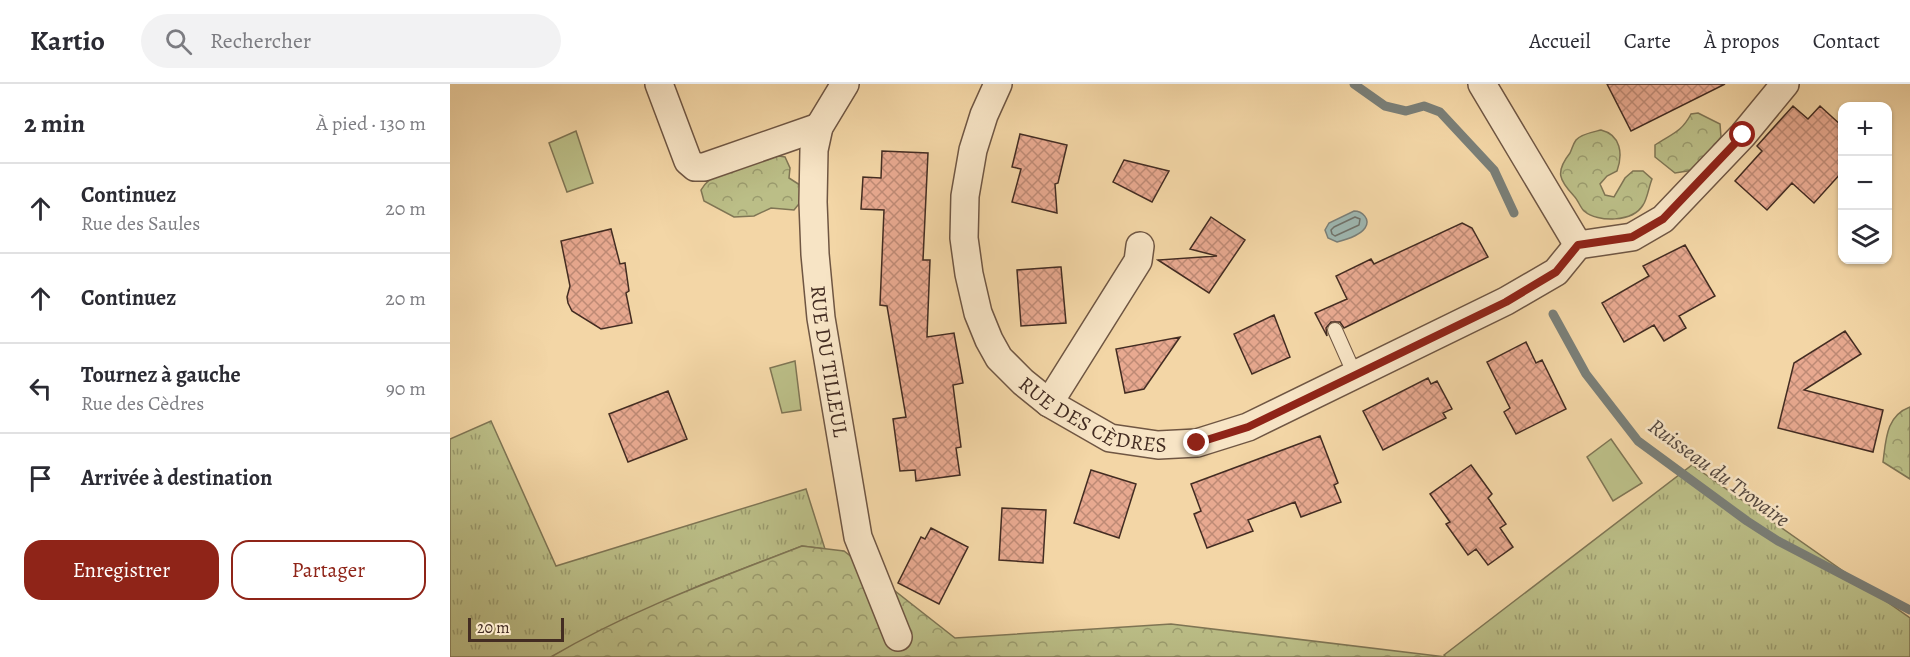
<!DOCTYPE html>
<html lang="fr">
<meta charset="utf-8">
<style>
body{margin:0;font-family:Alegreya,serif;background:#f2f2f3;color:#2b2b33}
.controls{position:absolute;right:18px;top:18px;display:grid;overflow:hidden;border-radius:12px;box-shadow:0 2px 4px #0004}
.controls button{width:54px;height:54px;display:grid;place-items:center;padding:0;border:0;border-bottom:2px solid #e1e1e2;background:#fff;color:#2b2b33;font:30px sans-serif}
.scale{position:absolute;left:18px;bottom:15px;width:96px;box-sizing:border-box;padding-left:6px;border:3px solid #432c22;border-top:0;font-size:16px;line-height:21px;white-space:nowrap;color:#432c22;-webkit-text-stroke:4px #f7e4c5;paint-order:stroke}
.stop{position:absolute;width:18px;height:18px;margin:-14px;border:4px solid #8f2418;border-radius:50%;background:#fff}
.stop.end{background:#8f2418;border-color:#fff;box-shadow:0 2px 6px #0008}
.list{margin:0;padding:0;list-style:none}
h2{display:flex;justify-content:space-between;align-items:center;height:78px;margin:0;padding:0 24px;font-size:26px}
h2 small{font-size:20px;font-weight:400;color:#7c7c81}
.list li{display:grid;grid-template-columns:39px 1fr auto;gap:18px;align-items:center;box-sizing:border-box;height:90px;padding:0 24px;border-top:2px solid #e1e1e2}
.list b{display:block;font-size:22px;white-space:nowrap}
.list p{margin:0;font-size:20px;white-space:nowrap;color:#7c7c81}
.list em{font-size:20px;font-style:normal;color:#7c7c81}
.actions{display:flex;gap:12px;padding:18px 24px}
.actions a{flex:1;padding:14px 0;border:2px solid #8f2418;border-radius:18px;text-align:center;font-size:21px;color:#8f2418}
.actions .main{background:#8f2418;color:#fff}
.icon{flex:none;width:33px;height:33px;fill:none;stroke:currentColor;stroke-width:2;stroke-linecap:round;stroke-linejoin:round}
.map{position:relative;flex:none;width:1460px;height:573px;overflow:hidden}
header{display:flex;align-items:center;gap:36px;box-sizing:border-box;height:84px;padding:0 30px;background:#fff;border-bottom:2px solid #e1e1e2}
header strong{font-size:28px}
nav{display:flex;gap:33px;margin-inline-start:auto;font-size:21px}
.search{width:420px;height:54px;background:#f2f2f3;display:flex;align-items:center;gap:15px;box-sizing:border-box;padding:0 21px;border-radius:33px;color:#7c7c81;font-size:22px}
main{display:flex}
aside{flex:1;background:#fff}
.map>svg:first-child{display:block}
.grass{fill:url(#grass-tufts);stroke:#7f7554;stroke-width:1.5}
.forest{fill:url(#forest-crowns);stroke:#7f7554;stroke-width:1.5}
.garden{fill:#bbbe87;stroke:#7f7554;stroke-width:1.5}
.water{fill:#9eb7b1;stroke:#7a7f78;stroke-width:1.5}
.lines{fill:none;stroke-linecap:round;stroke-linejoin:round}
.shore{stroke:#70726a;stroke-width:1.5}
.stream{stroke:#7a7f78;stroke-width:9}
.building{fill:url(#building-cross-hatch);stroke:#432c22;stroke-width:1.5}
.lane-casing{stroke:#6f5643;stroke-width:16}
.street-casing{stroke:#6f5643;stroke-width:30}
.lane{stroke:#f7e4c5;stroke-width:14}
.street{stroke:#f7e4c5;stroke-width:27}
.route{stroke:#8f2418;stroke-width:8}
.labels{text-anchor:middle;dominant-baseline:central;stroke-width:5;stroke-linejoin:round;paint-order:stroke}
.street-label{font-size:21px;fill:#432c22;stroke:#f7e4c5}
.water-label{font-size:22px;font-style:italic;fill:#55483f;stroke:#f7e4c5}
</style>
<header>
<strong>Kartio</strong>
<div class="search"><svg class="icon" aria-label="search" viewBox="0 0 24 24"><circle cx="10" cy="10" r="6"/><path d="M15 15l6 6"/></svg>Rechercher</div>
<nav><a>Accueil</a><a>Carte</a><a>À propos</a><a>Contact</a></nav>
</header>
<main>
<aside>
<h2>2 min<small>À pied · 130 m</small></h2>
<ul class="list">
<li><svg class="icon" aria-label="ahead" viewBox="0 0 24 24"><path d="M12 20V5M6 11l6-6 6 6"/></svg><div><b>Continuez</b><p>Rue des Saules</p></div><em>20 m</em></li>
<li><svg class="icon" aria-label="ahead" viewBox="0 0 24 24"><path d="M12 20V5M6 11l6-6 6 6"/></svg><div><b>Continuez</b></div><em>20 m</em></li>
<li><svg class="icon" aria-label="left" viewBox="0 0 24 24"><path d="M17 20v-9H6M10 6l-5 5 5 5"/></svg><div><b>Tournez à gauche</b><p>Rue des Cèdres</p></div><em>90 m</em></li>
<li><svg class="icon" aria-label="arrive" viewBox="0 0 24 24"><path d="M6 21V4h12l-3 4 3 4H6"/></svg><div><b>Arrivée à destination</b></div></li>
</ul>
<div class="actions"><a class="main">Enregistrer</a><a>Partager</a></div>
</aside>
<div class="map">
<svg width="1460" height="573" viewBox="0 0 1460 573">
<defs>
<pattern id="grass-tufts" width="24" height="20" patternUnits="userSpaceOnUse" patternTransform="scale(1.5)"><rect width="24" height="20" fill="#bbbe87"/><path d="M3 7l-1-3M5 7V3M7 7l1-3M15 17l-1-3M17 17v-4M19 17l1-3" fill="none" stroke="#9a9b6e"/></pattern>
<pattern id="forest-crowns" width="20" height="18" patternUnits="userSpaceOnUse" patternTransform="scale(1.5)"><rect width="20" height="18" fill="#bbbe87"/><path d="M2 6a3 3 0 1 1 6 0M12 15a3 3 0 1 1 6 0" fill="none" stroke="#9a9b6e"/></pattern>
<pattern id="building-cross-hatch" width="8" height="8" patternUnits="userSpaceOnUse" patternTransform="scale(1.5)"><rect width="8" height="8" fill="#e8a990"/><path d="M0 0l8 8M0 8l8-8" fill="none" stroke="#be8a75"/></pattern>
</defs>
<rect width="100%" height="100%" fill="#f3d6a6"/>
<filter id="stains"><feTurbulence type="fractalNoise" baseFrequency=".00333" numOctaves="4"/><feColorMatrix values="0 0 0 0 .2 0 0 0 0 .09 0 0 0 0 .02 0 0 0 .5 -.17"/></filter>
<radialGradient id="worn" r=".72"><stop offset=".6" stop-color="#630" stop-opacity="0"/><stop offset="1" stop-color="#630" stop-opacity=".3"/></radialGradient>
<!-- grass -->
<path class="grass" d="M41 337 106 482 356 405 375 465 352 462 251 501 178 534 101 573H0V355Z
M1242 381 1460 534V573H996L994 571Z"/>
<!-- forest -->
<path class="forest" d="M1248 29 1270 40 1271 53 1244 86 1225 89 1205 73V61C1221 50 1231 49 1241 30Z
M1151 46C1171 51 1173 70 1167 87L1157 92 1150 100 1155 111 1164 113 1175 94 1183 87H1193L1202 95C1199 102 1197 116 1193 121 1183 138 1148 139 1134 127 1130 123 1128 116 1124 112 1109 96 1105 88 1120 69 1122 65 1123 60 1126 56 1131 50 1143 48 1151 46Z
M323 71 335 73 340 84 339 94 353 103V115L344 126 321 124 304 132 284 133 254 117 251 106C264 83 300 79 323 71Z
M1460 323V395L1433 378C1436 355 1436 332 1460 323Z
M352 462 394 467 505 554 721 540 996 573H101C180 526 267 495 352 462Z"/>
<!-- garden -->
<path class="garden" d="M126 47 143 99 117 108 99 59Z
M345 277 351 326 332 329 320 284Z
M1161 355 1192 399 1163 417 1137 373Z"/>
<!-- water -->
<path class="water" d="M904 127C912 127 921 135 915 144 910 151 895 156 887 158L878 154 875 146 879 139Z"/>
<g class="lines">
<!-- shore -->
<path class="shore" d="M905 133 910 135 909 141 885 152 882 150 881 146 884 143Z"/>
<!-- stream -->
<path class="stream" d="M904 0 935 22 956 27 974 22 990 28 1044 86 1064 129
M1103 230 1136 290 1188 357 1297 437 1328 457 1460 526"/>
</g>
<!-- building -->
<path class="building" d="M1157 0H1275L1181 47Z
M1343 22 1358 35 1370 22 1392 42V88L1364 119 1342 99 1317 126 1285 97 1312 67 1307 62Z
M570 50 617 61 608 99 605 100 607 129 562 118 571 85 562 83Z
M432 67 478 69 473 176H480L477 253 504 249 513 299 503 301 511 363 506 364 510 391 466 397 465 386 450 387 443 335 456 333 437 222 430 221 434 126 411 125 413 93 431 94Z
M674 76 719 87 702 118 663 98Z
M761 133 795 156 759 209 708 176 767 172 740 165Z
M1012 139 1022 144 1038 173 894 244 890 238H881L876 244 877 252 865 229 897 215 886 192 921 175 924 180Z
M161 145 170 180 175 179 179 207 176 209 182 239 151 245 122 227 118 219 117 213 120 202 111 157Z
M1235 161 1265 212 1229 232 1236 244 1214 257 1204 241 1174 258 1152 219 1199 192 1193 182Z
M609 183H611L616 239 571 242 567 186Z
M824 231 840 273 802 290 784 250Z
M1395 247 1411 270 1354 306 1433 326 1423 368 1328 344 1344 279Z
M730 253 694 305 675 309 666 265Z
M1076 258 1086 279 1092 276 1116 325 1066 350 1054 328 1060 324 1037 278Z
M978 294 981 300 987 297 1002 325 993 329 996 334 933 366 913 327Z
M218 307 237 355 178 378 159 330Z
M870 352 888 399 884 401 891 418 851 433 845 418 798 436 803 447 757 464 744 430 751 427 741 400Z
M1021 381 1042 410 1038 414 1056 440 1050 444 1063 463 1038 481 1026 465 1018 471 996 440 1000 438 980 410Z
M641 386 686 400 669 454 624 439Z
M552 424 596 426 593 479 549 476Z
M481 444 518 463 489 520 448 499 471 453 475 455Z"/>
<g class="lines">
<defs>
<path id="lane" d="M885 246 905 291"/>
<g id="street">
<path d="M209 0 238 77 245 83H254L369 43"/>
<path id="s1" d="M395 0 369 43 364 66 363 118 365 170 371 234 408 453 448 553"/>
<path id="s2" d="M548 0 534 31 523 66 515 112 514 154 519 190 528 229 539 256 549 274 573 298 599 319 660 354 708 361 747 359 798 343 1056 217 1106 188 1128 161"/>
<path d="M1032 0 1128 161"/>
<path d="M1128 161 1182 153 1213 135 1293 51 1335 0"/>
<path d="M599 319 688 177 690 162"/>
</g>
</defs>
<!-- lane casing -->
<use href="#lane" class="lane-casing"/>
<!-- street casing -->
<use href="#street" class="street-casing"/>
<!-- lane -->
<use href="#lane" class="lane"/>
<!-- street -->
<use href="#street" class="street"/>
</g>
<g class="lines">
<!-- route -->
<path class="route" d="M747 359 798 343 1056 218 1106 188 1128 161 1182 153 1213 135 1293 51"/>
</g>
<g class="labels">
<!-- street labels -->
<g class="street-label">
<text stroke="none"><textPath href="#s1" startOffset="286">RUE DU TILLEUL</textPath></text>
<text stroke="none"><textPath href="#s2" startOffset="399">RUE DES CÈDRES</textPath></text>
</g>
<!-- water labels -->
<g class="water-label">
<text transform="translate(1269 389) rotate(36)">Ruisseau du Trovaire</text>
</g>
</g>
<rect width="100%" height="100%" filter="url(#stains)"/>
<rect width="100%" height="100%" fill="url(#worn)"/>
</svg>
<div class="controls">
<button>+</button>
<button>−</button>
<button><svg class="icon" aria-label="layers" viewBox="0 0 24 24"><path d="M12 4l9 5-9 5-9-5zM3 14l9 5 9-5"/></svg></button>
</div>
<div class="scale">20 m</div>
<div class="stop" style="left:1293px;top:51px"></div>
<div class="stop end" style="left:747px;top:359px"></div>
</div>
</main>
